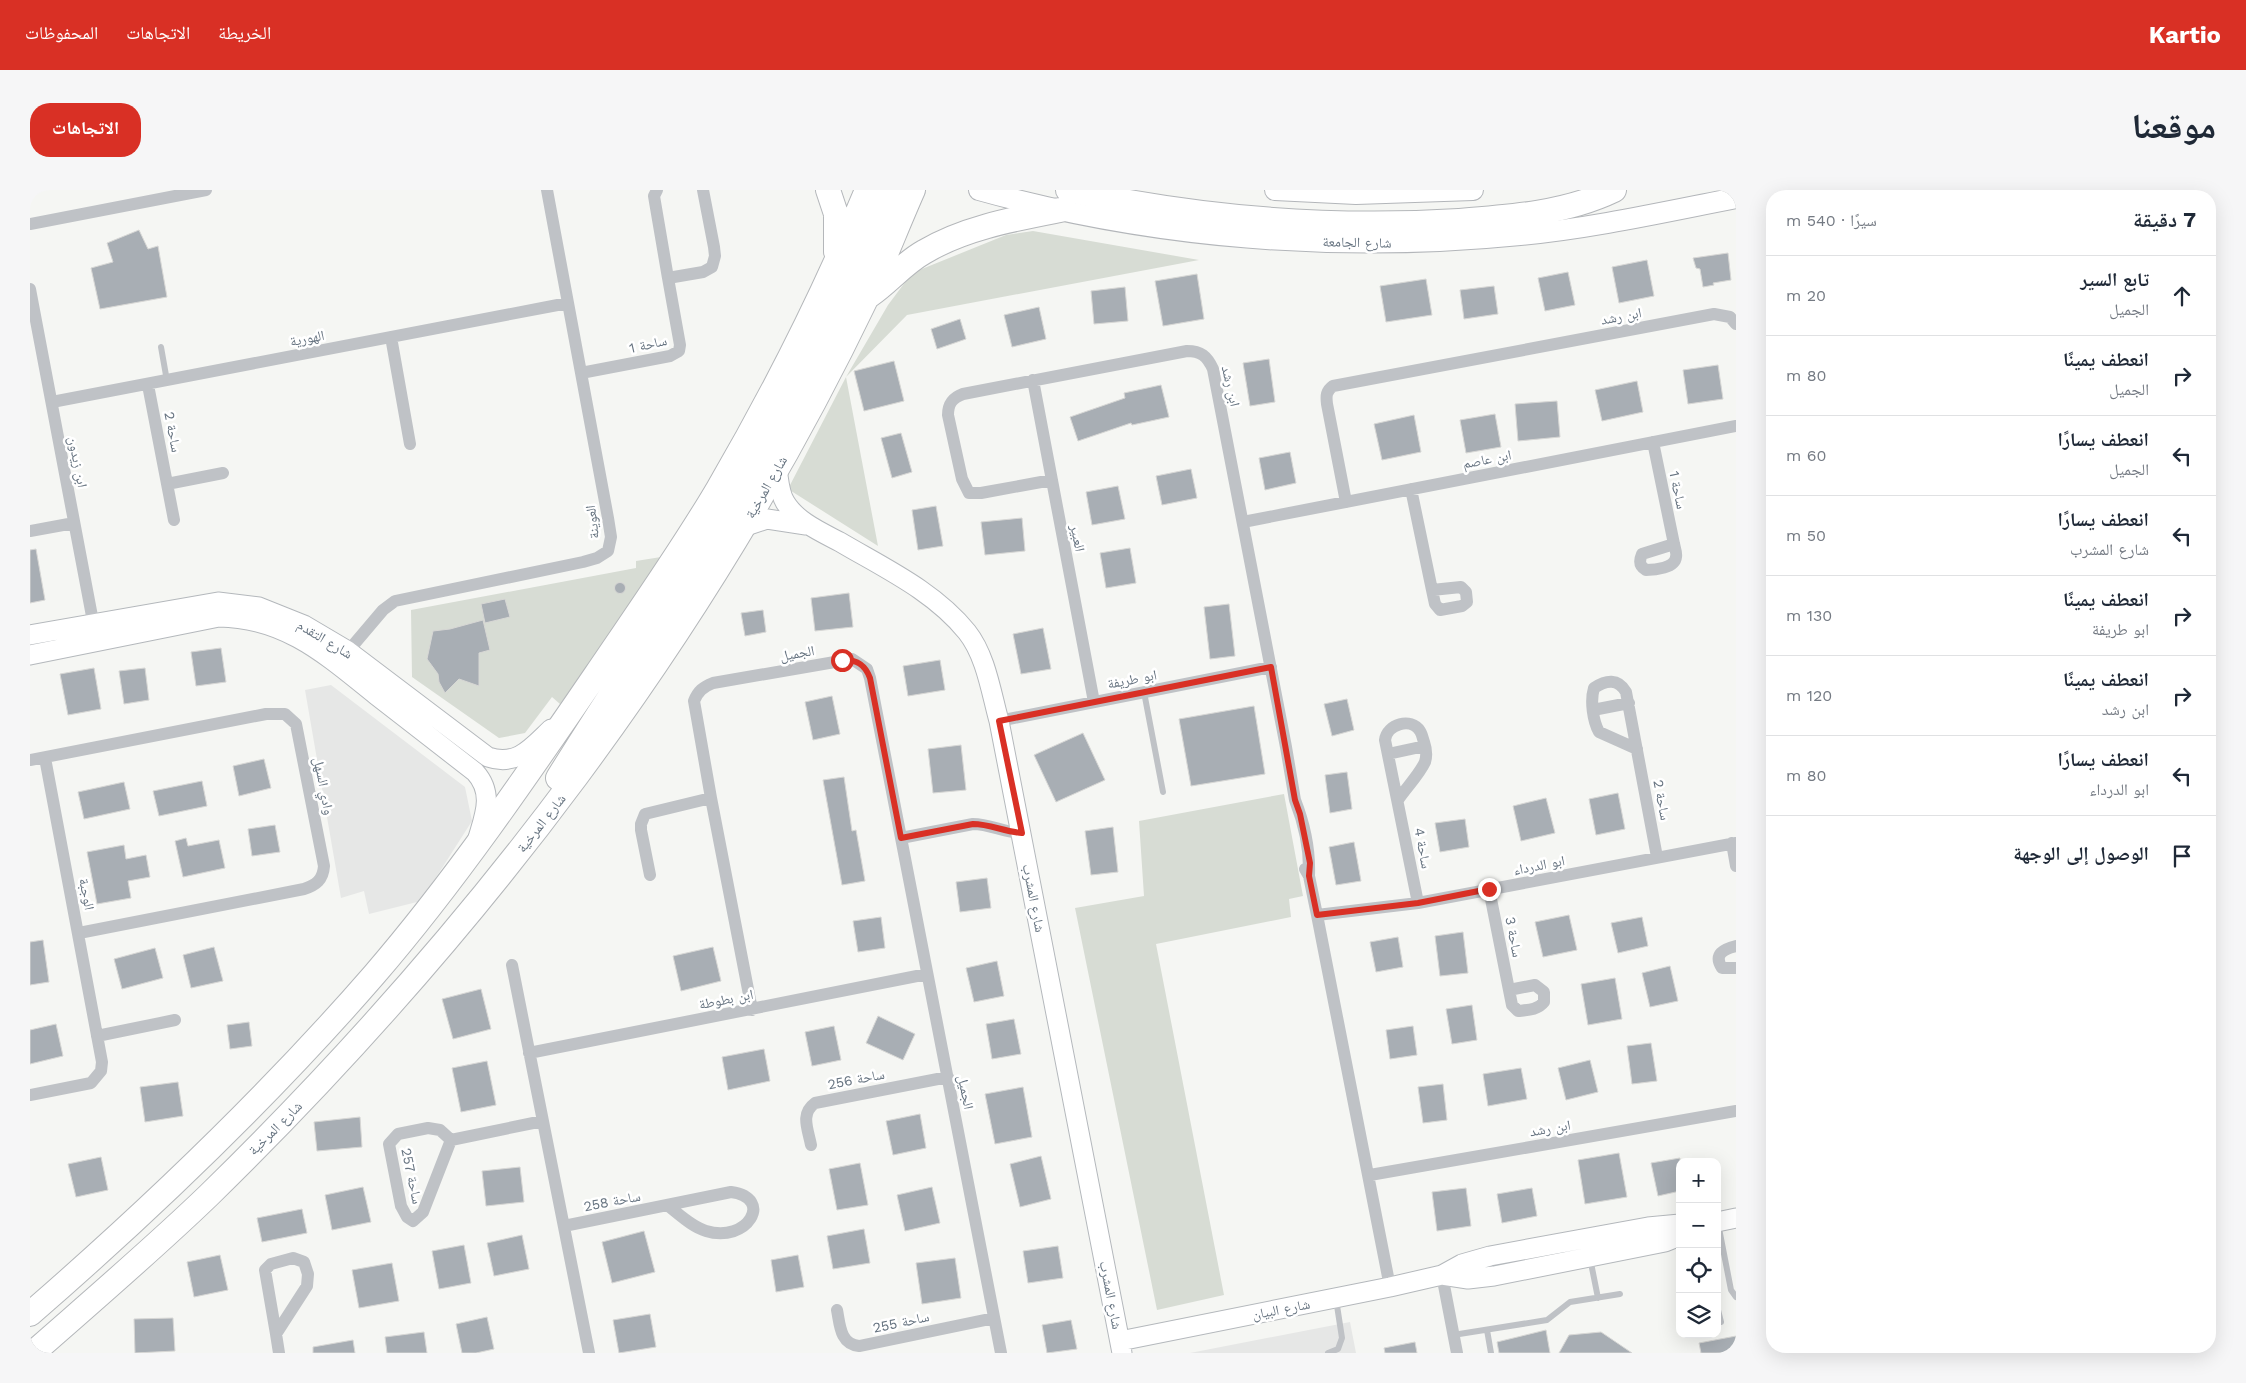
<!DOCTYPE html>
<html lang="ar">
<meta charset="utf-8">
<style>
body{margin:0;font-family:"Work Sans","Noto Naskh Arabic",sans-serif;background:#f6f6f7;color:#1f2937;direction:rtl}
.controls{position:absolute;right:15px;bottom:15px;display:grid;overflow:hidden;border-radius:10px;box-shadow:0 5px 20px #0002}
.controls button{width:45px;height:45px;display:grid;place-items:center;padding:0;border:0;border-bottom:1px solid #e0e1e3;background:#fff;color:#1f2937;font:25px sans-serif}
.stop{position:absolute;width:15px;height:15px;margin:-11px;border:4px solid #d93025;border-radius:50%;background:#fff}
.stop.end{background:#d93025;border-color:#fff;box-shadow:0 1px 5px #0008}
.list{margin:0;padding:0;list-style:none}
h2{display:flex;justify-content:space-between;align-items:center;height:65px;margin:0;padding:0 20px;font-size:21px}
h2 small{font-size:16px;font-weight:400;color:#747a83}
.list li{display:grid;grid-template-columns:32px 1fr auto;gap:15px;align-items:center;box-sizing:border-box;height:80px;padding:0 20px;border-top:1px solid #e0e1e3}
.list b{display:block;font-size:19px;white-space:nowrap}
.list p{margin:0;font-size:16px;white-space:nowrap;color:#747a83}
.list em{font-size:16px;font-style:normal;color:#747a83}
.icon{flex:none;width:28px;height:28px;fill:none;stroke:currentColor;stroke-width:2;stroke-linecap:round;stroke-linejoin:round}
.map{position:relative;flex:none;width:1706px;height:1163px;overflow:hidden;direction:ltr;border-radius:20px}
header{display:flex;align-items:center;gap:30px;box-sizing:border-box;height:70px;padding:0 25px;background:#d93025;color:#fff}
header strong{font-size:24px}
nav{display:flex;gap:28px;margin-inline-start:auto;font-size:18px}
.intro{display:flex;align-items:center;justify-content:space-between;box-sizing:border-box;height:120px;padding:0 30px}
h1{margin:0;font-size:35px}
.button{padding:12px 22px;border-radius:20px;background:#d93025;color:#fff;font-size:18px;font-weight:700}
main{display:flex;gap:30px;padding:0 30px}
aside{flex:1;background:#fff;border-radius:20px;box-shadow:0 5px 20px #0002}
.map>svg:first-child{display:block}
.built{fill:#e6e7e6}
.green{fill:#d7dcd4}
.building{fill:#a8aeb4;stroke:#d7d7d5}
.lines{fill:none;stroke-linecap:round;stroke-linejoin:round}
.secondary-casing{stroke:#b4b8bc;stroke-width:21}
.primary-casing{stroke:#b3b6ba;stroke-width:22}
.highway-casing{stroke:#b4b7ba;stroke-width:26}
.lane{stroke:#bfc2c6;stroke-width:6}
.street{stroke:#bfc2c6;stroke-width:12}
.secondary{stroke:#fff;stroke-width:19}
.primary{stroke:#fff;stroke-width:20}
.highway{stroke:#fff;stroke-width:24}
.route{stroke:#d93025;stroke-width:6}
.labels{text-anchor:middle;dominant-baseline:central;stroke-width:5;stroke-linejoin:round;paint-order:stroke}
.street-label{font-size:14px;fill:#677481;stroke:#fff}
</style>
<header>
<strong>Kartio</strong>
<nav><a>الخريطة</a><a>الاتجاهات</a><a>المحفوظات</a></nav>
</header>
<div class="intro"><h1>موقعنا</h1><a class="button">الاتجاهات</a></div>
<main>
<aside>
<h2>7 دقيقة<small>سيرًا · 540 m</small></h2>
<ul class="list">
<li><svg class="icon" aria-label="ahead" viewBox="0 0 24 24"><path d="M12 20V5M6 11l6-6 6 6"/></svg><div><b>تابع السير</b><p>الجميل</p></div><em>20 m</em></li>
<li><svg class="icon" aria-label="right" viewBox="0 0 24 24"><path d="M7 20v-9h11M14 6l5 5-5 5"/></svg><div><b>انعطف يمينًا</b><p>الجميل</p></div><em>80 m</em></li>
<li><svg class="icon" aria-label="left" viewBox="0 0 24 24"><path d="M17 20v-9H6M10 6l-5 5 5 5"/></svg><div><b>انعطف يسارًا</b><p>الجميل</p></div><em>60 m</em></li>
<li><svg class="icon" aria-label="left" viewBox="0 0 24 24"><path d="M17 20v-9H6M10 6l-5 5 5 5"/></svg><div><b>انعطف يسارًا</b><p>شارع المشرب</p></div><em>50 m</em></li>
<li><svg class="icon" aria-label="right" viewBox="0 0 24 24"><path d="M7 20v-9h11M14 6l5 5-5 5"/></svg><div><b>انعطف يمينًا</b><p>ابو طريفة</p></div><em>130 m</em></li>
<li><svg class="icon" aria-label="right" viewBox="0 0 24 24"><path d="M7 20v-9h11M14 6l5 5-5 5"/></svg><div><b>انعطف يمينًا</b><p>ابن رشد</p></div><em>120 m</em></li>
<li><svg class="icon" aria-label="left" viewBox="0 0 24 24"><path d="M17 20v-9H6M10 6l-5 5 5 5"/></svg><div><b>انعطف يسارًا</b><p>ابو الدرداء</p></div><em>80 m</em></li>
<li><svg class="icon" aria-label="arrive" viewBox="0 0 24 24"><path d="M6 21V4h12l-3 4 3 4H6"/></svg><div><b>الوصول إلى الوجهة</b></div></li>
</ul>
</aside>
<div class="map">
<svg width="1706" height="1163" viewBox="0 0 1706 1163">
<rect width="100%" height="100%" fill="#f5f6f3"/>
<!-- built -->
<path class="built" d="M301 495 435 597 442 631 391 711 339 724 334 701 311 708 275 500Z
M1320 1132 1326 1163H1160Z"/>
<!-- green -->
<path class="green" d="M1003 41 1169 70 877 125 816 187 848 356 758 299 816 187 858 115 882 83 976 45Z
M631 367 572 457 530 514 522 507 495 543 469 548 382 487 381 420 606 378V371Z
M1254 604 1273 706 1259 709 1261 727 1126 754 1194 1105 1127 1120 1045 718 1114 706 1109 631Z"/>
<!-- building -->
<path class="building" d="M109 40 118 59 128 56 137 107 70 119 61 78 83 72 77 53Z
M1698 63 1701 90 1683 93 1684 95 1673 97 1670 79 1666 78 1663 68Z
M1617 70 1624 106 1589 113 1582 77Z
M1538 82 1545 115 1515 121 1508 88Z
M1167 84 1174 129 1133 136 1125 91Z
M1396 89 1402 125 1356 132 1350 96Z
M1464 96 1468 124 1434 129 1430 100Z
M1095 97 1098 131 1064 134 1061 101Z
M1009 117 1016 149 982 157 974 125Z
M930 129 936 149 907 159 901 139Z
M1239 169 1245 212 1220 216 1213 173Z
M864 171 874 211 834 221 824 181Z
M1688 175 1693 209 1658 214 1653 180Z
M1607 191 1613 222 1572 231 1565 200Z
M1131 195 1139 227 1102 235 1101 233 1048 251 1040 227 1095 208 1094 203Z
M1527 211 1530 247 1488 251 1485 214Z
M1465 224 1471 257 1436 263 1430 230Z
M1384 225 1391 262 1352 270 1344 234Z
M871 243 882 282 862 288 851 248Z
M1260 262 1266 293 1235 300 1229 268Z
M1161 279 1167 308 1132 315 1126 286Z
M1088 296 1095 329 1062 335 1056 302Z
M906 316 913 356 888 360 882 320Z
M992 328 995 361 955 365 951 332Z
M1100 358 1106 393 1076 398 1070 363Z
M6 359 15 410 0 413V360Z
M584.5 398a5.5 5.5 0 1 1 11 0a5.5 5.5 0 1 1-11 0Z
M819 403 823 437 785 441 781 408Z
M475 409 480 427 455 433 451 414Z
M1199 414 1205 466 1180 469 1174 417Z
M733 420 736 442 715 446 711 423Z
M453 430 460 460 449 463V496L429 489 415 503 409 492 408 484 397 469 403 441 420 439Z
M1013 438 1021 479 991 484 983 444Z
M191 458 196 492 166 496 161 462Z
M910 470 915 500 878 506 873 476Z
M64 478 71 519 38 525 30 484Z
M115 478 119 510 94 514 89 481Z
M802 506 810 544 783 550 775 512Z
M1317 509 1324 540 1302 546 1294 514Z
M1224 516 1235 584 1161 596 1149 529Z
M1053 543 1075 590 1026 612 1004 565Z
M931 555 936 600 903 603 898 559Z
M234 569 241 598 209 606 203 576Z
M1317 582 1322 619 1300 623 1295 585Z
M814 587 822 641 826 640 835 691 812 695 793 590Z
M172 591 177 616 129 626 123 601Z
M94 592 100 619 54 629 48 602Z
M1588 603 1595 639 1566 645 1559 609Z
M1516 608 1525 643 1491 651 1483 616Z
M1435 629 1439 657 1410 662 1405 633Z
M245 635 250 662 222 666 218 639Z
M1083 637 1088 682 1061 685 1055 641Z
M156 648 158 656 189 650 195 678 153 687 145 651Z
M1324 652 1331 691 1306 695 1299 657Z
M94 655 96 669 116 665 120 687 98 691 101 708 67 714 57 662Z
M957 688 961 718 930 722 926 692Z
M1539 725 1547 760 1513 767 1505 732Z
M851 727 855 758 828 762 823 731Z
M1612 727 1618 756 1588 763 1581 733Z
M1433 742 1438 783 1410 786 1405 746Z
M1368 747 1373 777 1346 782 1340 752Z
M13 750 19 792 0 795V752Z
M184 757 193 791 161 798 153 765Z
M683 757 691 791 651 801 643 766Z
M125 758 133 788 92 799 84 769Z
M967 771 974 806 944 812 936 778Z
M1640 776 1648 811 1620 817 1612 783Z
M1585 788 1592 829 1558 835 1551 794Z
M451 799 461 839 423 849 412 809Z
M1442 815 1447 850 1422 854 1416 819Z
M848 826 885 844 873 870 836 853Z
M984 829 991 864 962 869 956 834Z
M219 832 222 856 200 859 197 835Z
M26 834 33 866 0 874V840Z
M804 836 811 870 782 876 775 842Z
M1383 836 1387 865 1360 869 1356 840Z
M1621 853 1627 891 1602 894 1597 856Z
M734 859 740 891 698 900 692 867Z
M1560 870 1568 902 1536 910 1528 878Z
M457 871 466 915 431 922 422 878Z
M1491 878 1497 909 1458 916 1453 884Z
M148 892 153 926 115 932 110 897Z
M1413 894 1417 930 1393 933 1388 897Z
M993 897 1002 947 965 954 955 904Z
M890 924 896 958 863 965 856 931Z
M330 927 332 957 287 961 284 932Z
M1589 963 1597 1007 1555 1014 1548 970Z
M1011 966 1021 1009 990 1017 980 974Z
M71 967 78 1000 46 1007 38 974Z
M1650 968V1001L1628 1006 1621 973Z
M830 973 838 1015 807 1020 799 979Z
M490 977 494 1012 456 1016 452 981Z
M333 997 341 1032 302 1040 295 1005Z
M902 997 910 1033 875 1041 867 1005Z
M1436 998 1441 1036 1407 1041 1402 1002Z
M1502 998 1507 1026 1472 1033 1467 1004Z
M272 1019 277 1043 232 1052 227 1028Z
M834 1039 840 1073 803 1079 797 1046Z
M614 1041 625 1082 582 1093 572 1052Z
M492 1045 499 1079 464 1086 457 1053Z
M434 1055 441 1093 409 1099 402 1061Z
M1028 1056 1033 1088 998 1093 993 1061Z
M190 1065 198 1100 164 1107 157 1072Z
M768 1065 774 1097 746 1102 741 1070Z
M925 1068 931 1108 892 1114 886 1073Z
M362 1073 369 1111 329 1118 322 1080Z
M620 1124 626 1157 589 1163 583 1130Z
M457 1127 464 1159 446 1163H432L426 1134Z
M143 1128 145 1161 105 1163 104 1129Z
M1041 1130 1047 1159 1017 1163 1012 1135Z
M1516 1140 1520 1163H1469L1467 1152Z
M394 1142 397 1163H357L355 1147Z
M1571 1142 1602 1163H1529L1539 1145Z
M1706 1146V1163H1671L1669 1153Z
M323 1150 325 1163H283V1157Z
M1385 1152 1387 1163H1355L1354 1158Z"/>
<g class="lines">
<defs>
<path id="secondary" d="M747 279C749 290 749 302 755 312 766 331 791 342 810 352 854 378 904 401 937 442 956 466 961 502 969 531L1092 1163
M713 337 737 329 776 335
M0 445 188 412 229 417 274 435 318 461 458 567C487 577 502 557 521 539
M0 465 189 427C256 428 296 465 346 505 379 531 412 556 445 582 464 603 455 624 448 648
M1687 1032 1706 1028
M1412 1085 1438 1089 1464 1086 1635 1052 1650 1046
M1090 1151 1360 1097 1412 1085 1432 1074 1460 1066 1618 1037 1650 1034"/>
<path id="primary" d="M949 0C1124 49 1309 63 1490 45 1563 38 1634 22 1706 8
M1245 0 1326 4 1443 0"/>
<path id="highway" d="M798 0 806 24V62
M1038 0C1166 28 1299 39 1429 31 1482 27 1536 23 1584 0
M840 105C859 92 874 73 894 62 934 38 984 29 1030 20
M528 588C583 499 643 413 697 324 759 220 814 112 860 0
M0 1124C122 1018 238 907 344 785 426 690 500 581 571 477 611 418 652 360 688 299 744 203 795 102 837 0
M3 1163C62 1111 122 1060 179 1005 445 745 675 445 836 109 853 73 867 36 883 0"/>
</defs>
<!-- secondary casing -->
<use href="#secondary" class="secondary-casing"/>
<!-- primary casing -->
<use href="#primary" class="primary-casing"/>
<!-- highway casing -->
<use href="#highway" class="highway-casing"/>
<!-- lane -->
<path class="lane" d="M131 157 137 191
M1114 502 1133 602
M1688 1033 1701 1100 1706 1107
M1560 1068 1568 1108
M1687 1116 1691 1132
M1457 1140 1461 1163
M1423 1145 1517 1130 1540 1112 1590 1104
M1298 1163 1308 1159 1312 1148 1306 1109"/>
<!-- street -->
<path class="street" d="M627 0 624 6 625 12 638 88 673 82 682 77 685 66 684 57 673 0
M0 34 176 0
M0 99 65 442
M361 147 380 254
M551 183 640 166 649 161 650 155 638 88
M1003 190 1064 512
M118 195 144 330
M22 212 538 113
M1623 252 1644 354C1645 358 1647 364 1646 367 1645 378 1625 380 1616 380 1609 376 1609 371 1612 364L1644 354
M1022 290 951 303H939L932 289 918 225C918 214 922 208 933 204L1157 161C1171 161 1177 166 1183 179L1256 557 1265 610C1274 633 1280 661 1279 686
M137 294 193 283
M1381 299 1402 400 1405 414 1410 420 1432 416 1437 412 1436 402 1431 397 1402 400
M1316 312 1297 214C1296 206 1296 201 1303 196L1684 124 1700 127 1706 134
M1213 332 1706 236
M0 341 44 333
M314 466 353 420 365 411 553 372 567 368 578 361 581 347 578 328 517 0
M1563 520 1599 513
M969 531 1241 477
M1607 559 1569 542C1563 531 1560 511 1564 498 1576 490 1588 488 1596 502L1627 667
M1358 564 1395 556
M0 570 236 524H255L266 534 294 676C293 690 286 695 274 699L49 743
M1368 610C1376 598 1389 585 1395 572 1397 566 1396 558 1394 552 1393 549 1392 544 1390 541 1381 527 1357 534 1355 550L1388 713
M871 648 943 634C960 634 975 643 991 643
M1702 653 1706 676
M1275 679 1279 686 1287 725 1360 1097
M620 685 611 640V634L615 624 681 608
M1459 699 1479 800 1482 815 1488 821C1497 820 1508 820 1514 812V802L1505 795 1479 800
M1287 725 1388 713 1706 653
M1706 756C1694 759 1683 764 1692 778H1706
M482 775 559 1163
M722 820 681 608 664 511C668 501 673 497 683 493L822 469 837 479 840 488 971 1163
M67 846 145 830
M499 863 897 784
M0 905 61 893 71 881 72 872 15 568
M398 938 410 940 421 950 393 1022 383 1031 377 1027 371 1016 359 954 368 944Z
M421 950 513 931
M781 955C778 939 770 924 785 913L918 887
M1340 985 1706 921
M701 1002C745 1008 717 1054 676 1041 662 1037 649 1024 637 1015Z
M534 1036 637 1015
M263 1068 274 1072 278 1084 277 1096 246 1144 235 1080 241 1074Z
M1412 1085 1427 1163
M807 1120C810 1135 810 1154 829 1156L964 1128
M246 1144 249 1163"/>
<!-- secondary -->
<use href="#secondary" class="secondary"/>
<!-- primary -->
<use href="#primary" class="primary"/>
<!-- highway -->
<use href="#highway" class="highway"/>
</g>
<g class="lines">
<!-- route -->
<path class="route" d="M812 470C826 469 835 474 840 488L871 648 943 634C960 634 975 642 992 643L969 531 1241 477 1265 610 1270 624 1280 673 1279 686 1287 725 1388 713 1459 699"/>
</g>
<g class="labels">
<!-- street labels -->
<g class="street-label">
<text transform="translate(1327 52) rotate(1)">شارع الجامعة</text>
<text transform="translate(1591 126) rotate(-11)">ابن رشد</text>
<text transform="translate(277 148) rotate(-11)">الهورية</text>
<text transform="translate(618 154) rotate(-13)">ساحة 1</text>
<text transform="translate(1201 196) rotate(77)">ابن رشد</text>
<text transform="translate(143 242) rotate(79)">ساحة 2</text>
<text transform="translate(1457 269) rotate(-11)">ابن عاصم</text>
<text transform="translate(48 272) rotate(79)">ابن زيدون</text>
<text transform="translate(736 297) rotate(-60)">شارع المرخية</text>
<text transform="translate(1648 300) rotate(78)">ساحة 1</text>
<text transform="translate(562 332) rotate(-97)">العوينة</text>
<text transform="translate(1048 348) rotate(79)">العبير</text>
<text transform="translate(295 449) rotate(31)">شارع التقدم</text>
<text transform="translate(767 463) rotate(-10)">الجميل</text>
<text transform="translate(1102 489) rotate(-11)">ابو طريفة</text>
<text transform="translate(294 596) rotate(79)">وادي السهل</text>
<text transform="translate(1632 610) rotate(79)">ساحة 2</text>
<text transform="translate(511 633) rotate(-52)">شارع المرخية</text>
<text transform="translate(1393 658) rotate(79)">ساحة 4</text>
<text transform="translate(1509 675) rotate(-11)">ابو الدرداء</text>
<text transform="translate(57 704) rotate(79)">الوجبة</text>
<text transform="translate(1004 708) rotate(79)">شارع المشرب</text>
<text transform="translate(1484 747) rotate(79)">ساحة 3</text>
<text transform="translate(696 809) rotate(-11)">ابن بطوطة</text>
<text transform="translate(826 889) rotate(-11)">ساحة 256</text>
<text transform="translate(936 902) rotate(79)">الجميل</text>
<text transform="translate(245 938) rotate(-45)">شارع المرخية</text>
<text transform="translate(1520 938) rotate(-10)">ابن رشد</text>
<text transform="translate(382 986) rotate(78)">ساحة 257</text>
<text transform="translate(582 1011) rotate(-11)">ساحة 258</text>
<text transform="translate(1081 1105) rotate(79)">شارع المشرب</text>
<text transform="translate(1251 1119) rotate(-11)">شارع البيان</text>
<text transform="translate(871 1132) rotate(-12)">ساحة 255</text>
</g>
</g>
</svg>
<div class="controls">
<button>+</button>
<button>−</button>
<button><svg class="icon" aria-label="locate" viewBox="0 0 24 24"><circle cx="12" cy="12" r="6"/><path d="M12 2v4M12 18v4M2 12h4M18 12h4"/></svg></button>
<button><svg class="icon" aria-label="layers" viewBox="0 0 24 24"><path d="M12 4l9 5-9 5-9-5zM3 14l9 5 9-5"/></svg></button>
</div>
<div class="stop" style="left:812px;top:470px"></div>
<div class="stop end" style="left:1459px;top:699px"></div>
</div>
</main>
